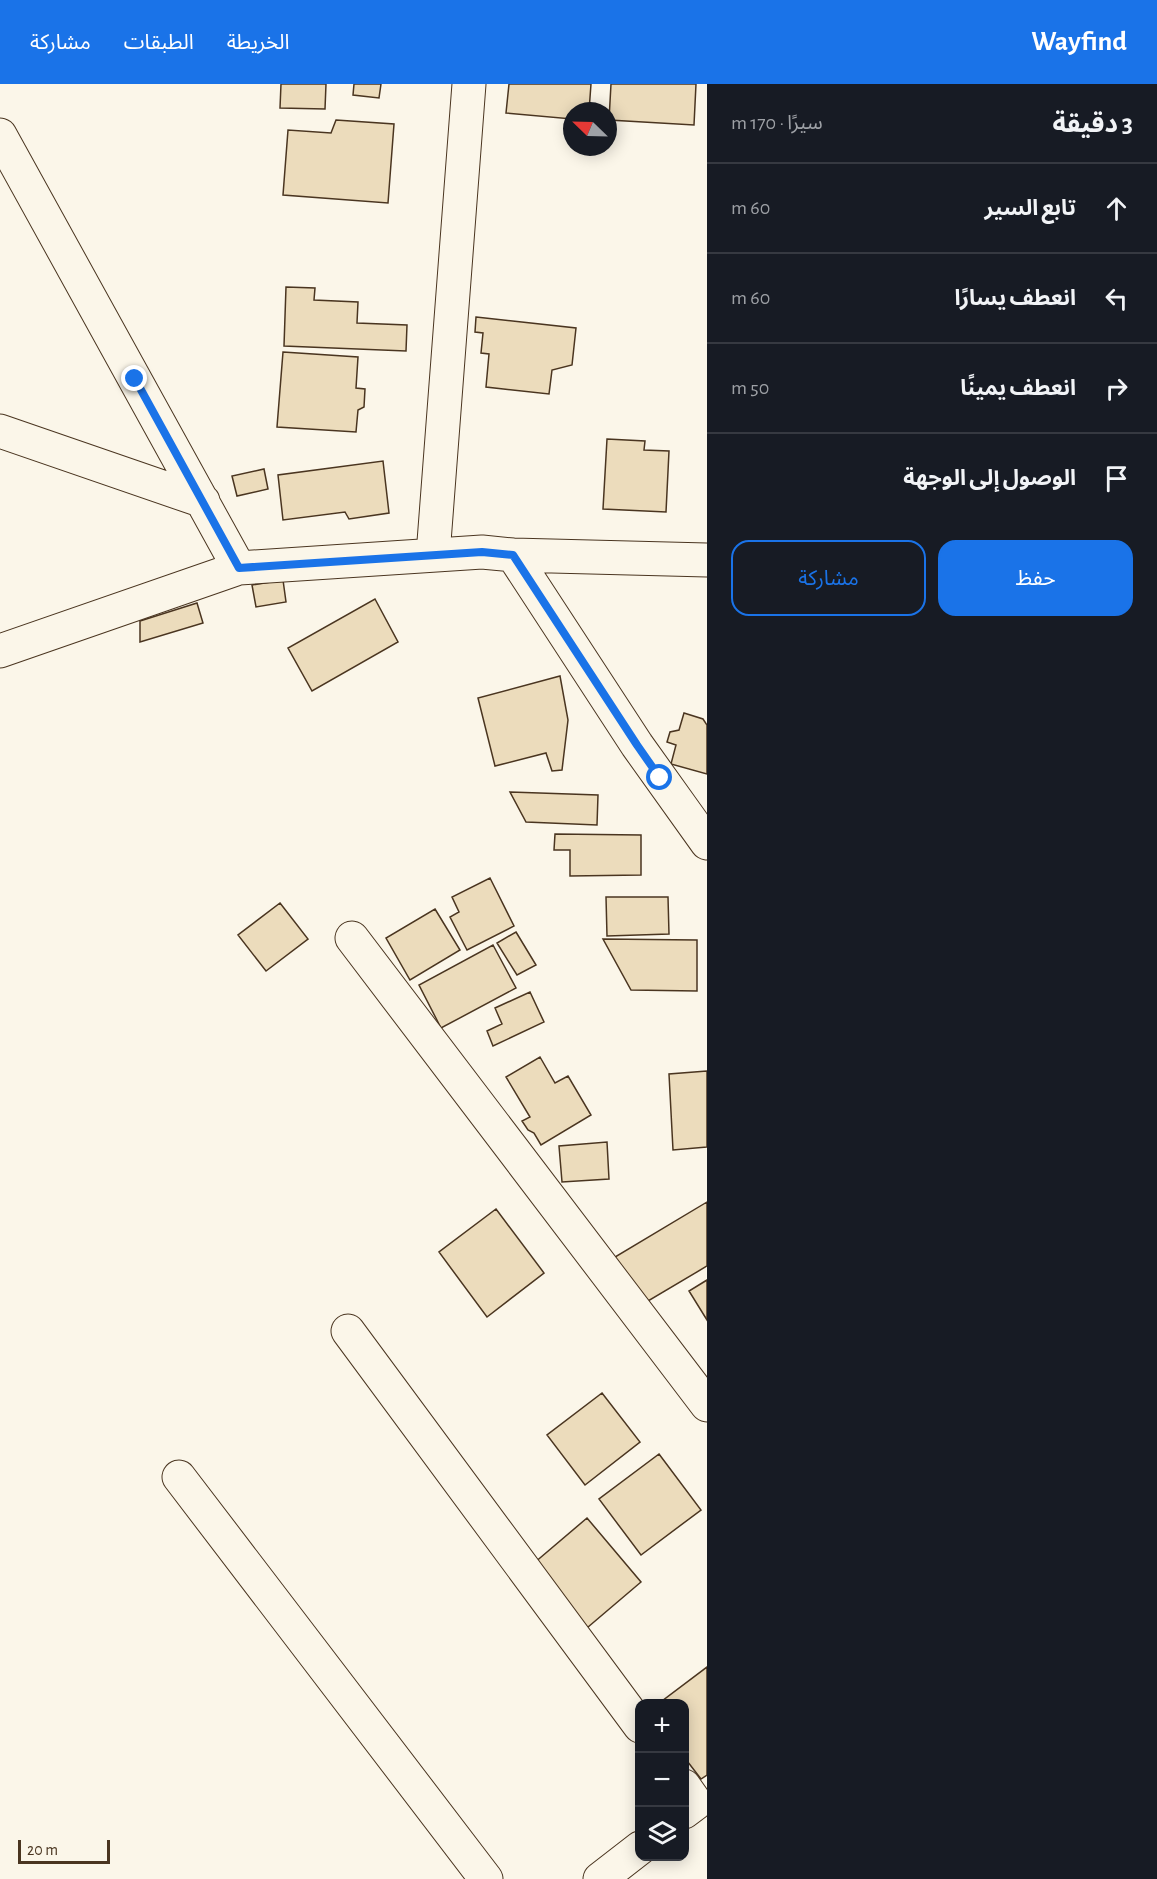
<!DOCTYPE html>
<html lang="ar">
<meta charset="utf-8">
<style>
body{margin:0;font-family:"Alegreya Sans","Noto Sans Arabic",sans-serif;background:#20242c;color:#f1f3f6;direction:rtl}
.controls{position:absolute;right:18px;bottom:18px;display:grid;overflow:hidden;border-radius:12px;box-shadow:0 3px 15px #0003}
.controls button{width:54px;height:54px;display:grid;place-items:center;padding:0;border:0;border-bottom:2px solid #363941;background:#171b24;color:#f1f3f6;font:30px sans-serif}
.compass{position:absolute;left:563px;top:18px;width:54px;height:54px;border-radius:50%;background:#171b24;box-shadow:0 3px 15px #0003;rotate:293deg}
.scale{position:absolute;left:18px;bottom:15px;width:92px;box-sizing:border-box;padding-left:6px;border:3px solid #4a3520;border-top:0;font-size:16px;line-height:21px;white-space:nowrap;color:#4a3520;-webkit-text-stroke:4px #fbf6e9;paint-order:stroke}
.stop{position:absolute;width:18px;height:18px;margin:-14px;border:4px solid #1a73e8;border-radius:50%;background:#fff}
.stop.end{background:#1a73e8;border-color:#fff;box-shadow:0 2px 6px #0008}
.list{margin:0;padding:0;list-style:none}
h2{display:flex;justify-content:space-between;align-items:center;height:78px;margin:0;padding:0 24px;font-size:26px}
h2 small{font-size:20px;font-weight:400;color:#9ea1a6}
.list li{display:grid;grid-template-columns:39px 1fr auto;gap:18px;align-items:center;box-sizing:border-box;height:90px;padding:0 24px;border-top:2px solid #363941}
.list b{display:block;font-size:22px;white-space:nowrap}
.list em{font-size:20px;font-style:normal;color:#9ea1a6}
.actions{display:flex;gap:12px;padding:18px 24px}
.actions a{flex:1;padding:14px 0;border:2px solid #1a73e8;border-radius:18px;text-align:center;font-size:21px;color:#1a73e8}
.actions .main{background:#1a73e8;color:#fff}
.icon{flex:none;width:33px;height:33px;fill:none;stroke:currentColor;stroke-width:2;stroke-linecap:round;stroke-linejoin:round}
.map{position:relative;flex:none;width:707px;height:1795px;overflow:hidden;direction:ltr}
header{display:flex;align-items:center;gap:36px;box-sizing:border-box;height:84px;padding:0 30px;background:#1a73e8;color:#fff}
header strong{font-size:28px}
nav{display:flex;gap:33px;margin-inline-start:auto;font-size:21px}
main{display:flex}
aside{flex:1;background:#171b24}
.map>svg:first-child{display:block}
.building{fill:#ecdcbc;stroke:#4a3520;stroke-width:1.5}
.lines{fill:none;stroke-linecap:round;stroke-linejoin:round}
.minor-casing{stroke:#4a3520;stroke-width:35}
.minor{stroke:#fbf6e9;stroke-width:33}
.route{stroke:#1a73e8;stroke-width:8}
</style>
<header>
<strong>Wayfind</strong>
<nav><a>الخريطة</a><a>الطبقات</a><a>مشاركة</a></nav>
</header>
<main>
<aside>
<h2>3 دقيقة<small>سيرًا · 170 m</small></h2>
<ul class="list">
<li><svg class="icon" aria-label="ahead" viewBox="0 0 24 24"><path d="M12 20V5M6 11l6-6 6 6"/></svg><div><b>تابع السير</b></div><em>60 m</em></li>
<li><svg class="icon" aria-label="left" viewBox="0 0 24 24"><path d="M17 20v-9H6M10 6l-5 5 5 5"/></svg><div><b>انعطف يسارًا</b></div><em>60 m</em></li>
<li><svg class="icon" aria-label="right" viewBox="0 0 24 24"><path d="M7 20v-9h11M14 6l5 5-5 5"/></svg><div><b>انعطف يمينًا</b></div><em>50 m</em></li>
<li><svg class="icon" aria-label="arrive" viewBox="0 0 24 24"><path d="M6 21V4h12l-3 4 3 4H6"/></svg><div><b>الوصول إلى الوجهة</b></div></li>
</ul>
<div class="actions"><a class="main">حفظ</a><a>مشاركة</a></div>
</aside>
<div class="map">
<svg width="707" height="1795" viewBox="0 0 707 1795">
<rect width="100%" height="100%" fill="#fbf6e9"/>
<!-- building -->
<path class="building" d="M281 0H326L325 25 280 24Z
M354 0H381L379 14 353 11Z
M509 0H591L589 27H572V35L506 29Z
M611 0H696L694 41 609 36Z
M336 36 394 40 388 119 283 111 288 46 331 49Z
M286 203 315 204 314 216 358 218 357 239 407 241 406 267 284 262Z
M476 233 576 244 572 281 552 286 549 310 486 303 489 270 481 269 483 249 475 248Z
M283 268 358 273 356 304 365 305 364 323 358 326 356 348 277 343Z
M607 355 645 357 644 366 669 367 666 428 603 425Z
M383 377 389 429 349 435 345 428 283 436 278 391Z
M264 385 268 405 237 412 232 392Z
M283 496 286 518 256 523 252 501Z
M375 515 398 558 312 607 288 564Z
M197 519 203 539 140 558V537Z
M560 592 568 636 562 686 552 687 546 669 495 682 478 614Z
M684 629 703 635 707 641V690L671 680 676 661 667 658 670 648 679 646Z
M510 708 598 711 597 741 526 738Z
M555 750 641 751V791L570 792V766H554Z
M490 794 514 842 467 866 450 833 459 828 452 813Z
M606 813H668L669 850 607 852Z
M280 819 308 855 266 887 238 851Z
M435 825 460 866 410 896 386 854Z
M516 848 536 881 517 891 497 859Z
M603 855 697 856V907L631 906Z
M493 861 516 904 441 944 419 901Z
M530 908 544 938 493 962 487 947 502 940 495 924Z
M540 973 555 999 568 992 591 1031 541 1061 534 1049 528 1046 522 1037 530 1033 506 993Z
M707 987V1063L673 1066 669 990Z
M607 1058 609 1095 562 1098 559 1062Z
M707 1118V1182L643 1220 615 1173Z
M496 1125 544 1189 487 1233 439 1168Z
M707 1196V1236L689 1207Z
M602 1309 640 1358 585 1401 547 1351Z
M659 1370 701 1426 641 1471 599 1415Z
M587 1434 641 1498 581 1549 527 1485Z
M707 1583V1691L701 1695 684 1673V1620H658Z"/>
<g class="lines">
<defs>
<path id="minor" d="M0 51 239 484
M0 347 203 417
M433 471 469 0
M513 471 637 661 707 759
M0 567 239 484 482 468 513 471 707 476
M352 854 707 1321
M348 1247 640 1642
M179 1393 486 1795
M684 1702 696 1719 684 1728
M600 1795 640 1764"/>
</defs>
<!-- minor casing -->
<use href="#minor" class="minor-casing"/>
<!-- minor -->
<use href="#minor" class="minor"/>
</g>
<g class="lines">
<!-- route -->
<path class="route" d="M135 295 239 484 482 468 513 471 637 661 660 694"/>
</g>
</svg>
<div class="controls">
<button>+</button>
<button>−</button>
<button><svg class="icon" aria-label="layers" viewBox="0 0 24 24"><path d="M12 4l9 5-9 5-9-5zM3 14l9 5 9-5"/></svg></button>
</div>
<svg class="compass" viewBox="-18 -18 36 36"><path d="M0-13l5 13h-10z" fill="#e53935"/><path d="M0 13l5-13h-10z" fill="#9ea1a6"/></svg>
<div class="scale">20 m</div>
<div class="stop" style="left:660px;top:694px"></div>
<div class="stop end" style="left:135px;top:295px"></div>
</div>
</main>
